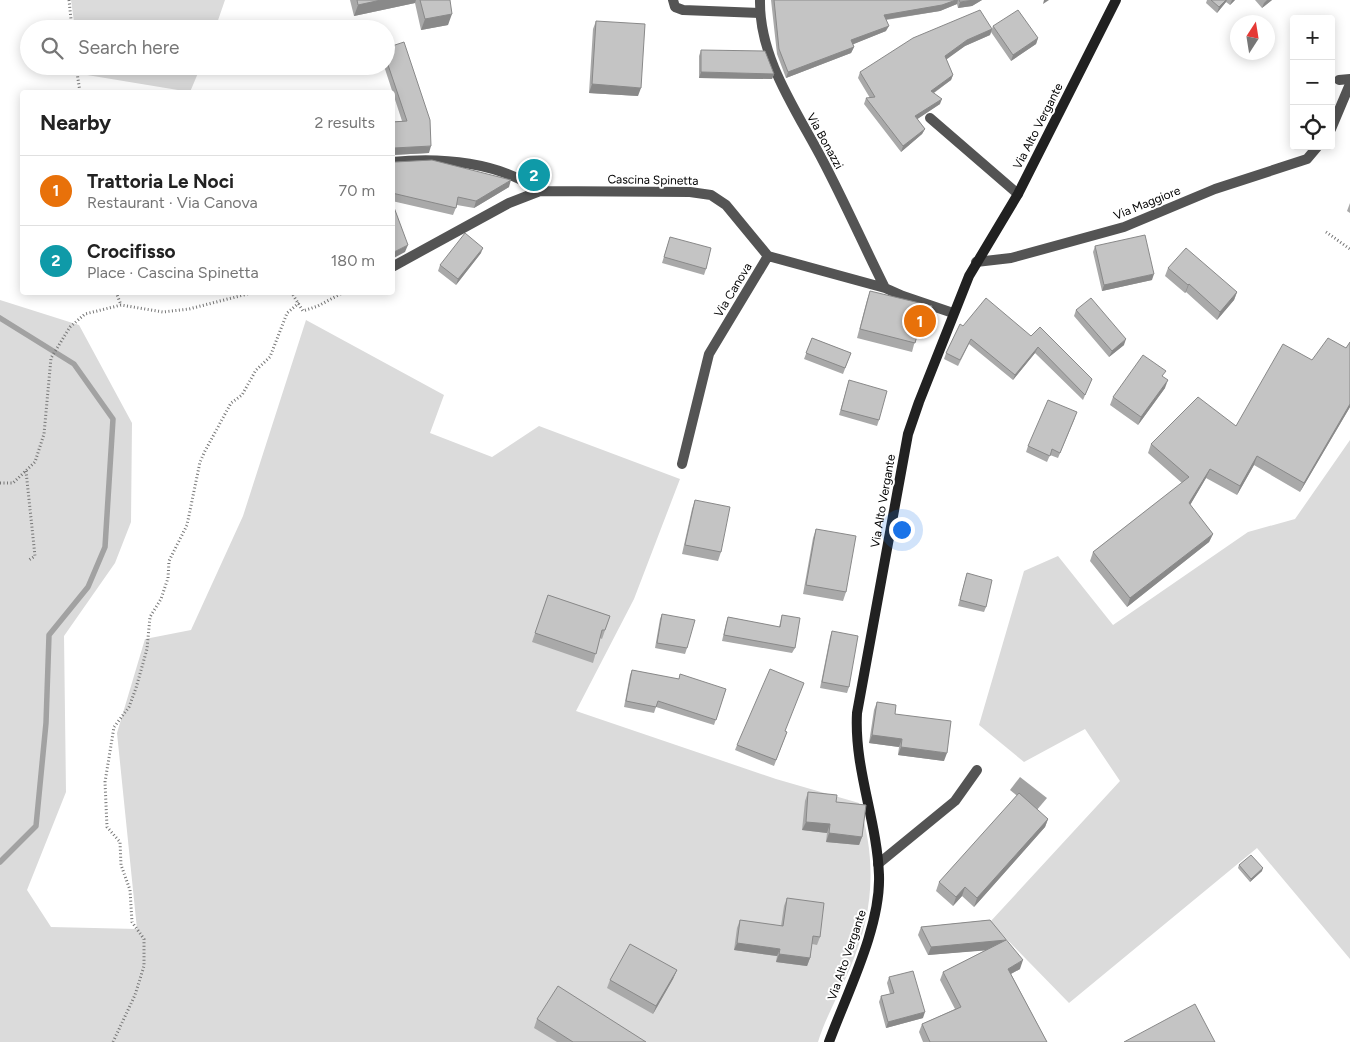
<!DOCTYPE html>
<meta charset="utf-8">
<style>
body{margin:0;font-family:Figtree,sans-serif;background:#f6f6f6;color:#222}
.controls{position:absolute;right:15px;top:15px;display:grid;overflow:hidden;border-radius:5px;box-shadow:0 2px 12px #0003}
.controls button{width:45px;height:45px;display:grid;place-items:center;padding:0;border:0;border-bottom:1px solid #e0e0e0;background:#fff;color:#222;font:25px sans-serif}
.compass{position:absolute;left:1230px;top:15px;width:45px;height:45px;border-radius:50%;background:#fff;box-shadow:0 2px 12px #0003;rotate:12deg}
.you{position:absolute;left:901px;top:529px;width:18px;height:18px;margin:-12px;border:4px solid #fff;border-radius:50%;background:#1a73e8;box-shadow:0 0 0 8px #1a73e833}
.badge{display:grid;place-items:center;width:32px;height:32px;border-radius:50%;background:#000;color:#fff;font-size:16px;font-weight:700}
.pin{position:absolute;translate:-50% -50%;border:2px solid #fff;box-shadow:0 1px 5px #0006}
.list{margin:0;padding:0;list-style:none}
h2{display:flex;justify-content:space-between;align-items:center;height:65px;margin:0;padding:0 20px;font-size:21px}
h2 small{font-size:16px;font-weight:400;color:#767676}
.list li{display:grid;grid-template-columns:32px 1fr auto;gap:15px;align-items:center;box-sizing:border-box;height:70px;padding:0 20px;border-top:1px solid #e0e0e0}
.list b{display:block;font-size:19px;white-space:nowrap}
.list p{margin:0;font-size:16px;white-space:nowrap;color:#767676}
.list em{font-size:16px;font-style:normal;color:#767676}
.icon{flex:none;width:28px;height:28px;fill:none;stroke:currentColor;stroke-width:2;stroke-linecap:round;stroke-linejoin:round}
.map{position:relative;flex:none;width:1350px;height:1042px;overflow:hidden}
.search{position:absolute;background:#fff;box-shadow:0 2px 12px #0003;left:20px;top:20px;width:375px;height:55px;display:flex;align-items:center;gap:12px;box-sizing:border-box;padding:0 18px;border-radius:28px;color:#767676;font-size:19px}
.panel{position:absolute;background:#fff;box-shadow:0 2px 12px #0003;left:20px;top:90px;width:375px;height:205px;border-radius:5px}
.map>svg:first-child{display:block}
.green{fill:#dbdbdb}
.water{fill:#a2a2a2}
.lines{fill:none;stroke-linecap:round;stroke-linejoin:round}
.stream{stroke:#a2a2a2;stroke-width:5.5}
.path{stroke:#767676;stroke-width:3;stroke-dasharray:1 2.5;stroke-linecap:butt}
.lane{stroke:#545454;stroke-width:10}
.street{stroke:#545454;stroke-width:10}
.secondary{stroke:#212121;stroke-width:10}
.wall{fill:#a9a9a9}
.shaded-wall{fill:#898989}
.building{fill:#c4c4c4;stroke:#898989}
.labels{text-anchor:middle;dominant-baseline:central;stroke-width:4;stroke-linejoin:round;paint-order:stroke}
.street-label{font-size:12px;fill:#000;stroke:#fff}
</style>
<div class="map">
<svg width="1350" height="1042" viewBox="0 0 1350 1042">
<rect width="100%" height="100%" fill="#fff"/>
<!-- green -->
<path class="green" d="M71 0H225L215 29H75Z
M80 66H201L190 92 81 74Z
M0 300 79 325 132 423 131 522 115 563 64 636 66 792 27 890 51 927 137 929 117 733 145 639 191 630 243 516 306 320 444 395 430 433 492 457 539 426 680 479 634 599 576 711 776 779 859 803C877 861 874 912 850 968 840 993 826 1016 818 1042H0Z
M1350 440V959L1257 848 1069 1003 990 922 1120 781 1085 729 1024 762 979 725 1024 571 1058 556 1113 625 1248 532 1295 519Z"/>
<!-- water -->
<path class="water" d="M1020 777 1047 798 1036 811 1010 790Z"/>
<g class="lines">
<!-- stream -->
<path class="stream" d="M0 318 74 364 113 419 105 547 88 587 49 635 46 723 36 826 0 862"/>
<!-- path -->
<path class="path" d="M69 0 72 29
M76 66 80 92
M1326 232 1350 249
M116 292 121 305
M291 292 303 311 318 306 344 292
M26 471 35 556 29 560
M0 483H13L35 462 44 434 51 358 70 327 85 314 121 305 163 312 189 309 255 292
M113 1042 135 995 144 966V939L132 922 130 890 121 865 120 842 107 827 105 782 114 727 129 707 136 688 147 649 150 617 161 599 168 578 169 561 187 525 200 462 205 451 231 403 242 395 256 370 270 357 287 313 300 302"/>
<!-- lane -->
<path class="lane" d="M673 0 675 7 683 10 760 13
M1339 80 1350 79
M930 118 1018 194
M878 864 955 801 977 770"/>
<!-- street -->
<path class="street" d="M760 0C759 59 797 111 823 161 845 203 864 246 885 288
M1331 129 1350 84
M392 162C442 157 499 162 540 191
M976 262 1011 258 1124 227 1215 189 1307 159 1318 146
M392 267 509 203 540 191 690 192 711 195 726 205 768 256
M682 464 709 354 768 256 885 288 903 296 953 313"/>
<!-- secondary -->
<path class="secondary" d="M829 1042C847 993 881 927 879 875 877 820 854 769 857 713L908 434 919 402 969 276 1018 194 1116 0"/>
</g>
<!-- wall -->
<path class="wall" d="M350 0H450L448 25 421 30 415 3 354 16Z
M771 0H982L972 6 958 8 957 4 940 11 886 20V31L853 44 854 47 851 53 786 78 777 54Z
M1207 0H1235L1230 5 1226 2 1217 13 1206 3Z
M1255 0H1272L1262 8Z
M596 21 638 96 589 93 593 29Z
M993 26 1038 38 1036 44 1011 61 991 32 990 35 965 46 946 59 953 75 951 80 934 93 940 104 917 119 925 129 922 134 901 152 864 104 866 98H870L858 78 860 72 992 29Z
M386 48 429 153 392 155V122L402 121 384 66H386Z
M701 50 774 74 772 79 699 78V56Z
M392 161 395 162 509 187 474 208 457 205 453 215 392 201Z
M1350 203V213L1347 211Z
M670 237 706 269 704 275 662 263Z
M1095 246 1152 280 1102 291 1093 252Z
M481 253 456 285 438 271 440 265Z
M1168 268 1237 292 1234 300 1217 320 1186 292 1185 293 1165 276Z
M870 291 926 331 923 339 916 337 912 352 857 338 867 300Z
M1076 310 1124 345 1109 357 1074 316Z
M963 326 1031 336 1092 379 1083 400 1035 353 1013 380 969 344 958 366 944 359 946 353Z
M812 338 851 353 843 374 804 359Z
M1350 342V407L1300 492 1254 465 1237 495 1206 478 1190 505 1213 534 1209 542 1127 607 1090 561 1093 552 1182 483 1148 453 1151 444 1236 426 1312 360 1346 348Z
M1163 377 1165 388 1138 425 1110 405 1113 397Z
M849 380 879 420 877 426 839 415Z
M1075 418 1058 458 1050 455 1047 462 1026 452 1028 446Z
M695 500 721 552 718 561 682 554 692 509Z
M816 529 846 592 843 601 803 594 813 538Z
M967 573 986 607 984 612 958 606Z
M548 595 610 616 602 639 600 638 593 663 532 642Z
M662 614 687 648 685 654 655 648 660 619Z
M782 615 795 648 792 653 722 641 726 623 728 617 779 627Z
M832 631 849 687 847 693 820 688 830 637Z
M632 670 726 689 714 725 656 707 654 713 624 707 630 675Z
M877 702 895 714 944 761 898 755 899 747 869 743 874 710Z
M785 731 787 732 774 766 735 750 737 745Z
M808 792 836 802 862 837 859 845 826 842 827 833 802 830 805 801Z
M1048 819 1045 827 974 907 962 896 953 906 936 891 939 882Z
M1239 865 1262 871 1250 882 1238 868Z
M787 898 820 937 817 945 812 944 810 958 807 966 776 962 777 956 734 950 737 928 740 920 781 926 784 906Z
M990 920 1020 969 1011 974 1047 1042H923L919 1032 922 1024 955 1009 940 980 943 972 986 950 928 955 918 935 921 927Z
M677 970 673 979 653 1014 607 988 610 980Z
M889 977 923 1018 886 1028 879 1002 881 996 890 994 887 983Z
M537 1019 646 1042H557L534 1028Z"/>
<!-- shaded-wall -->
<path class="shaded-wall" d="M381 0H416L415 3 354 16 358 5Z
M956 0H958L957 4 940 11 882 20 884 15Z
M974 0H982L972 6 958 8 960 2Z
M1044 0H1049L1043 4Z
M1226 0H1227L1226 2 1217 13 1219 7Z
M1232 0H1235L1230 5Z
M1267 0H1272L1262 8 1264 3Z
M452 14 448 25 421 30 425 19Z
M889 26 886 31 849 46 851 40Z
M992 29 990 35 965 46 943 62 945 56 967 40Z
M1038 38 1036 44 1011 61 1013 55Z
M854 47 851 53 786 78 788 72Z
M701 72 774 74 772 79 699 78Z
M953 75 951 80 929 96 931 91Z
M592 84 641 88 638 96 589 93Z
M942 99 940 104 913 122 915 116Z
M925 129 922 134 901 152 903 146Z
M431 146 429 153 392 155V149L394 148Z
M511 180 509 187 474 208 476 201Z
M408 245 405 252 392 259V253Z
M483 248 481 253 456 285 458 279Z
M1154 274 1152 280 1102 291 1104 285Z
M1189 284 1186 292 1185 293 1188 285Z
M1237 292 1234 300 1217 320 1220 312Z
M1126 339 1124 345 1109 357 1112 351Z
M1038 347 1035 353 1013 380 1015 375Z
M1168 380 1165 388 1138 425 1141 417Z
M1350 404V407L1300 492 1304 483Z
M1257 456 1254 465 1237 495 1240 486Z
M1210 469 1206 478 1186 512 1189 503Z
M1213 534 1209 542 1127 607 1130 598Z
M872 735 902 739 899 747 869 743Z
M901 747 947 753 944 761 898 755Z
M1048 819 1045 827 974 907 977 898Z
M806 822 830 824 827 833 802 830Z
M829 833 862 837 859 845 826 842Z
M1263 868 1262 871 1250 882 1251 879Z
M965 887 962 896 953 906 956 897Z
M1006 940 1003 949 928 955 931 947Z
M737 943 780 949 777 956 734 950Z
M779 954 810 958 807 966 776 962Z
M1023 960 1020 969 1005 977 1008 969Z
M677 970 673 979 653 1014 656 1006Z
M925 1012 923 1018 886 1028 888 1022Z"/>
<!-- building -->
<path class="building" d="M357 0H381L358 5Z
M420 0H450L452 14 425 19Z
M774 0H956L942 5 884 15 889 26 851 40 854 47 788 72 779 49Z
M959 0H974L960 2Z
M1211 0H1226L1219 7Z
M980 10 992 29 967 40 945 56 953 75 931 91 942 99 915 116 925 129 903 146 866 98 875 97 860 72 913 38Z
M1018 10 1038 38 1013 55 993 26Z
M596 21 645 24 641 88 592 84Z
M404 42 430 120 431 146 394 148 392 149V143H393H392V122L407 121 386 59V48Z
M701 50 765 51 774 74 701 72Z
M432 160 511 180 476 201 458 197 456 208 392 193V161L395 162Z
M392 202 408 245 392 253Z
M465 233 483 248 458 279 440 265Z
M1145 235 1154 274 1104 285 1095 246Z
M670 237 711 248 706 269 664 257Z
M1186 248 1237 292 1220 312 1189 284 1188 285 1168 268Z
M870 291 932 306 926 331 919 329 915 343 860 329Z
M986 298 1031 336 1040 327 1092 379 1085 395 1038 347 1015 375 971 339 960 360 946 353 960 324 963 326Z
M1091 298 1126 339 1112 351 1076 310Z
M812 338 851 353 845 368 806 353Z
M1328 338 1346 348 1350 342V404L1304 483 1257 456 1240 486 1210 469 1189 503 1213 534 1130 598 1093 552 1189 477 1151 444 1198 397 1236 426 1283 344 1312 360Z
M1143 355 1166 371 1162 376 1168 380 1141 417 1113 397Z
M849 380 887 391 879 420 841 410Z
M1048 400 1077 412 1060 453 1052 449 1050 456 1028 446Z
M695 500 730 507 721 552 685 545Z
M816 529 856 536 846 592 806 585Z
M967 573 992 580 986 607 960 600Z
M548 595 610 616 605 630H602L596 654 535 633Z
M662 614 695 620 687 648 657 643Z
M782 615 800 618 795 648 724 635 728 617 780 627Z
M832 631 858 636 849 687 822 682Z
M770 669 804 683 785 731 787 732 776 760 737 745Z
M632 670 679 679 680 674 726 689 716 720 658 701 656 707 626 701Z
M877 702 896 705 895 714 951 721 947 753 901 747 902 739 872 735Z
M808 792 837 795 836 802 866 805 862 837 829 833 830 824 806 822Z
M1019 793 1048 819 977 898 965 887 956 897 939 882Z
M1251 855 1263 868 1251 879 1239 865Z
M787 898 824 903 820 937 813 936 810 958 779 954 780 949 737 943 740 920 783 926Z
M990 920 1023 960 1008 969 1047 1042H930L922 1024 961 1007 943 972 1006 940 931 947 921 927Z
M630 944 677 970 656 1006 610 980Z
M913 971 925 1012 888 1022 881 996 894 993 889 977Z
M558 986 646 1042H573L537 1019Z
M1195 1004 1215 1042H1124Z"/>
<g class="labels">
<!-- street labels -->
<g class="street-label">
<text transform="translate(1038 126) rotate(-63)">Via Alto Vergante</text>
<text transform="translate(825 141) rotate(61)">Via Bonazzi</text>
<text transform="translate(653 180) rotate(1)">Cascina Spinetta</text>
<text transform="translate(1147 203) rotate(-22)">Via Maggiore</text>
<text transform="translate(733 290) rotate(-59)">Via Canova</text>
<text transform="translate(883 501) rotate(-80)">Via Alto Vergante</text>
<text transform="translate(847 955) rotate(-71)">Via Alto Vergante</text>
</g>
</g>
</svg>
<div class="controls">
<button>+</button>
<button>−</button>
<button><svg class="icon" aria-label="locate" viewBox="0 0 24 24"><circle cx="12" cy="12" r="6"/><path d="M12 2v4M12 18v4M2 12h4M18 12h4"/></svg></button>
</div>
<svg class="compass" viewBox="-18 -18 36 36"><path d="M0-13l5 13h-10z" fill="#e53935"/><path d="M0 13l5-13h-10z" fill="#767676"/></svg>
<div class="you"></div>
<div class="pin badge" style="left:920px;top:321px;background:#e8710a">1</div>
<div class="pin badge" style="left:534px;top:175px;background:#0f9aa8">2</div>
<div class="search"><svg class="icon" aria-label="search" viewBox="0 0 24 24"><circle cx="10" cy="10" r="6"/><path d="M15 15l6 6"/></svg>Search here</div>
<section class="panel">
<h2>Nearby<small>2 results</small></h2>
<ul class="list">
<li><span class="badge" style="background:#e8710a">1</span><div><b>Trattoria Le Noci</b><p>Restaurant · Via Canova</p></div><em>70 m</em></li>
<li><span class="badge" style="background:#0f9aa8">2</span><div><b>Crocifisso</b><p>Place · Cascina Spinetta</p></div><em>180 m</em></li>
</ul>
</section>
</div>
